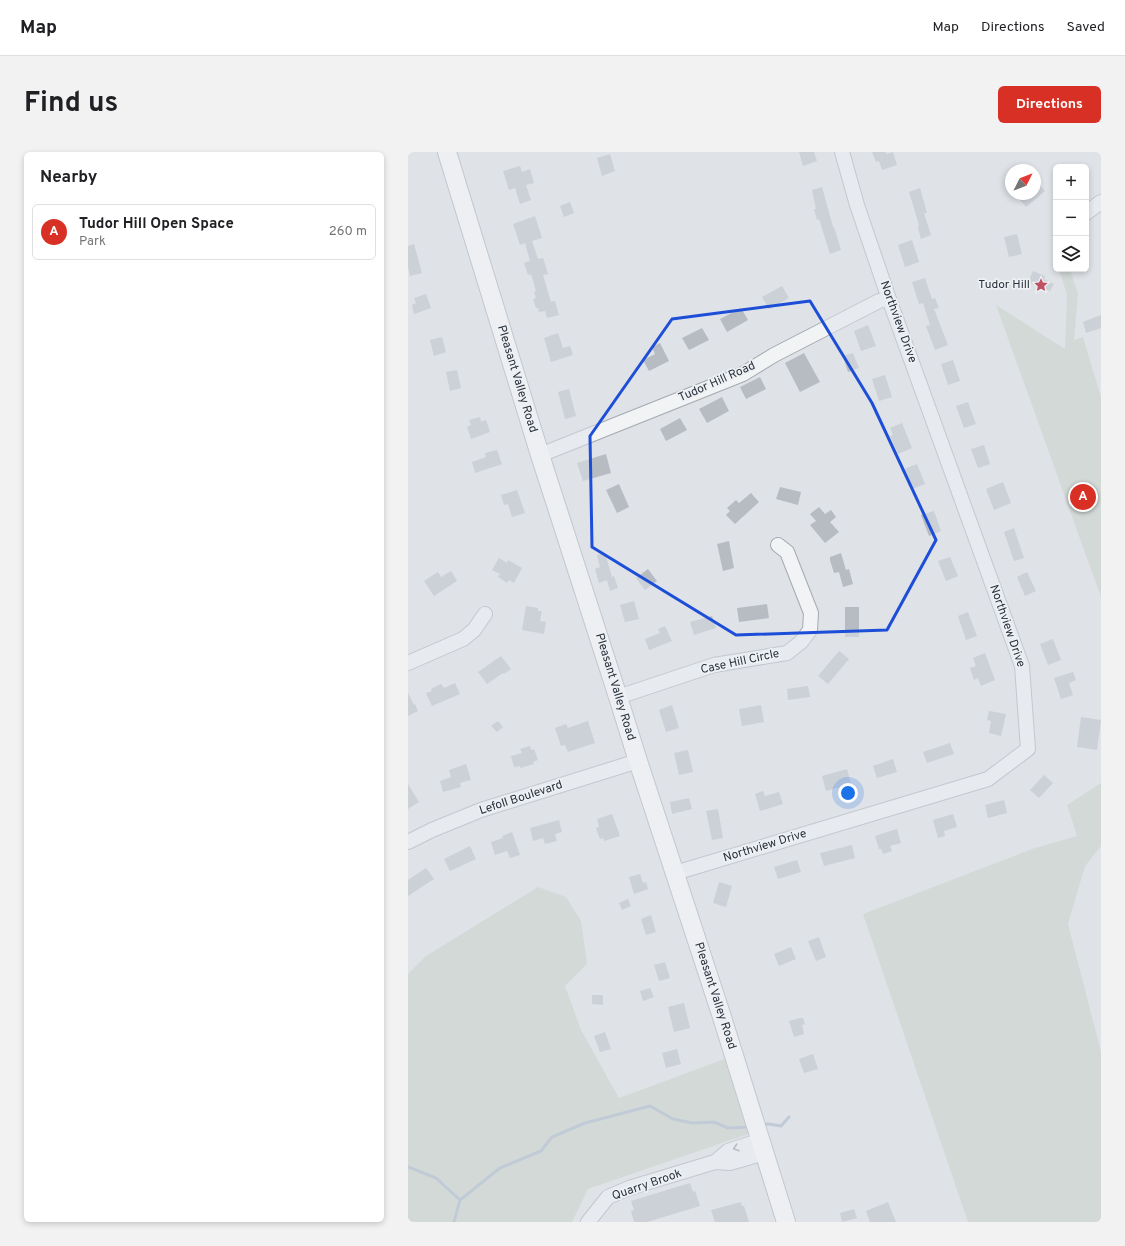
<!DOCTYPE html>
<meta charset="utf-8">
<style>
body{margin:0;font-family:Overpass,sans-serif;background:#f2f2f2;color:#202124}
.controls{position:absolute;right:12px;top:12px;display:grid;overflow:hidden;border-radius:6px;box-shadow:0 2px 6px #0003}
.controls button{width:36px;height:36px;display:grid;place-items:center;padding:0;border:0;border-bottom:1px solid #e0e0e0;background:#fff;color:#202124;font:20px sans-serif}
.compass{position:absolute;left:597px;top:12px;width:36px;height:36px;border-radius:50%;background:#fff;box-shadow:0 2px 6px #0003;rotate:48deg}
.you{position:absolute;left:440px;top:641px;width:14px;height:14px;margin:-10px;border:3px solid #fff;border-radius:50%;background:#1a73e8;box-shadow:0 0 0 6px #1a73e833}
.badge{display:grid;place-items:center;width:26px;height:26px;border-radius:50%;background:#d93025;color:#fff;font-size:13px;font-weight:700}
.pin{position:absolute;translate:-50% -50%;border:2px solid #fff;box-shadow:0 1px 4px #0006}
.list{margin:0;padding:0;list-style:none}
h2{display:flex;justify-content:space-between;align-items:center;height:52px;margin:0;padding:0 16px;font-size:17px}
h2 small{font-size:13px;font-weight:400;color:#757577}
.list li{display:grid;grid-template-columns:26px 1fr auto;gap:12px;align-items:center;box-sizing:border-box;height:56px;margin:0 8px 8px;padding:0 8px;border:1px solid #e0e0e0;border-radius:6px}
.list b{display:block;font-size:15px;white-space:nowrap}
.list p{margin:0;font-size:13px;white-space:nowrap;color:#757577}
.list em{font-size:13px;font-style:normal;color:#757577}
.icon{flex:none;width:22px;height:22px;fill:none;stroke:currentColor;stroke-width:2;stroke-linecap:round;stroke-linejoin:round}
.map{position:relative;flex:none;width:693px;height:1070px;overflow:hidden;border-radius:6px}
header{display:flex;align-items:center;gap:24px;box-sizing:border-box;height:56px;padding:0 20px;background:#fff;border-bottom:1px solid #e0e0e0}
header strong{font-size:19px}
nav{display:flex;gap:22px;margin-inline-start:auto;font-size:14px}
.intro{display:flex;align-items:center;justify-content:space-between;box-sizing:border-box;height:96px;padding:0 24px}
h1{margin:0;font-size:28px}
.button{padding:10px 18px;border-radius:6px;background:#d93025;color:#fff;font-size:14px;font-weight:700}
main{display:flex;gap:24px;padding:0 24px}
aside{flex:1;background:#fff;border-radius:6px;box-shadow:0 2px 6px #0003}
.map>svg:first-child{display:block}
.green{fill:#c5cfc1}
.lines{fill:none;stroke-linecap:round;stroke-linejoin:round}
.stream{stroke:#9eb0c3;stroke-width:3}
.building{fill:#b7bcc3}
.minor-casing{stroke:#a5a9b0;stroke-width:16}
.major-casing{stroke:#a0a7b1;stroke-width:20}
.minor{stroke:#f1f3f5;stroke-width:14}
.major{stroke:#fff;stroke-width:18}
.oneway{stroke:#8e9298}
.marked{fill:none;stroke:#1d4ed8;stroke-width:3;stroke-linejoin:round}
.labels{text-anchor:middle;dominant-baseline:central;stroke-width:3.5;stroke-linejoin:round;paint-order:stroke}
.poi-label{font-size:12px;fill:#2a313c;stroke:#eef1f4;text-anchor:end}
.street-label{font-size:12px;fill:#2a313c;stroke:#eef1f4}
</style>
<header>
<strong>Map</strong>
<nav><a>Map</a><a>Directions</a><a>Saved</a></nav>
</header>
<div class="intro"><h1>Find us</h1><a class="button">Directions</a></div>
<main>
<aside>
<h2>Nearby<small></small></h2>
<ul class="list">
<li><span class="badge">A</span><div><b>Tudor Hill Open Space</b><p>Park</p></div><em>260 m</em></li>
</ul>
</aside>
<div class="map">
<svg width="693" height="1070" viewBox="0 0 693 1070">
<rect width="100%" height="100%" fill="#dfe2e7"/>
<!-- green -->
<path class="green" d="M651 117H662L670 142 666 188 675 185 693 245V445L588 153 657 197 659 143Z
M693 631V694L677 714 660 772 693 900V1070H560L455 762 624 697 669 684 659 653Z
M130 735 158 745 173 769 179 812 157 834 173 878 211 946 317 907 340 982 180 1037 164 1070H0V822L18 804Z"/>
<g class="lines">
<!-- stream -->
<path class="stream" d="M357 972H361L373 974 381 965
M0 1015 28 1026 52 1048
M46 1070 52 1048 92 1016 133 999 144 985 177 971 242 954 265 967 284 971 306 970 320 976 340 975"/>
</g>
<!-- building -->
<path class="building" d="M391 0H406L409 9 395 14Z
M464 0H478V2L485 0 489 13 474 18 471 9 468 10Z
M202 2 207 19 194 24 189 6Z
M112 14 114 20 122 17 126 31 118 33 123 48 112 52 107 36 101 38 95 19Z
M627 27 637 39 618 55 607 42H627Z
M414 35 425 75H426L433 98 422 102 411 67 409 68 406 57H408L404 38Z
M512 36 519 61H516L523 83 513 87 510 76 511 73 501 40Z
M162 50 166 61 156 65 152 54Z
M127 64 134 86 124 89 130 107 135 106 140 122 135 123 143 150 147 149 151 163 139 166 137 159 131 160 130 156H128L125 147 128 146 126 140 128 139 123 122 120 123 116 111 122 109 117 91 112 93 105 72Z
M609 82 614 102 601 105 596 85Z
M504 88 511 110 497 115 490 93Z
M6 92 14 121 2 124 0 115V94Z
M625 119 637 124 636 127 646 132 642 139 620 130Z
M517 126 524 147 527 146 531 156 526 157 540 193 527 198 518 174 522 173 515 151 511 152 504 130Z
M374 134 381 146 361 157 354 145Z
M18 142 23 156 6 162 4 153 8 151 6 146Z
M333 156 340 168 319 180 312 167Z
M693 163V176L678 181 675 170Z
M460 173 468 194 453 199 446 179Z
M294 176 301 188 281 198 274 186Z
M150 181 155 196 162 194 165 203 143 210 136 186Z
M34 185 38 200 26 204 22 188Z
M252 191 261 209 241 219 235 208 247 202 244 195Z
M396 201 412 230 392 240 377 211Z
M445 201 451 216 440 220 435 204Z
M545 208 552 229 540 233 533 212Z
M49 218 53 236 42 239 38 220Z
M477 223 484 245 471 249 464 227Z
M352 225 358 237 338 247 332 235Z
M161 237 168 264 157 267 150 240Z
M314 245 321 259 299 271 291 257Z
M560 250 568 272 556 276 548 254Z
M72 265 73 270 78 268 82 280 63 287 59 275 63 273 61 268Z
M272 266 279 278 258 289 252 277Z
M494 271 504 296 490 302 482 284 485 283 482 276Z
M576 293 582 312 570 316 563 297Z
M89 298 94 312 67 321 64 310 78 305 77 301Z
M198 302 203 321 175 329 169 311Z
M509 312 517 332 504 337 496 317Z
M595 330 603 351 586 358 578 337Z
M211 332 221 355 209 361 198 338Z
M372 335 393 340 390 353 368 347Z
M109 338 117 361 104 365 100 352 96 353 93 343Z
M343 341 351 350 327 372 318 363 322 359 319 356 328 348 331 351Z
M411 355 417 362 423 358 428 365 422 370 431 380 417 391 402 373 408 369 402 362Z
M526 359 533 379 521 384 513 363Z
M606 376 616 406 606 409 596 380Z
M321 389 326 416 315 419 309 392Z
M197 401 204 425 206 424 210 436 202 439 199 428 191 431 187 417 192 415 189 403Z
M433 401 438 418 441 417 445 432 435 435 431 420 426 421 422 408V405Z
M542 405 550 424 538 429 530 409Z
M91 406 99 411 100 408 114 416 106 431 101 428 99 431 90 425 92 422 84 418Z
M240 417 249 429 237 438 228 426Z
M43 419 49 429 26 444 16 429 30 420 33 425Z
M619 420 628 439 617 444 609 425Z
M226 449 231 467 217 470 212 453Z
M359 452 361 466 331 470 329 456Z
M118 454 130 456V459H134L132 469 138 470 136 482 114 478Z
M437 455H451V485H437Z
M560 460 569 484 558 488 550 464Z
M304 464 308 476 286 483 282 470Z
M257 474 264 489 241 498 237 487 252 481 250 477Z
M645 487 653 508 640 513 632 492Z
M431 499 441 507 420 532 410 524Z
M577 501 587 528 573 534 570 526 566 528 562 516 568 514 565 506Z
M93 504 103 517 96 522 95 521 79 532 70 520Z
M665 520 668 528 661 531 665 543 653 547 646 526Z
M47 531 52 542 24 554 18 541 24 539 23 537 33 532 36 536Z
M400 534 402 545 380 548 379 537Z
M0 541 6 553 7 552 10 559 0 564Z
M264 553 271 576 258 580 251 558Z
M353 553 356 570 334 574 331 557Z
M581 559 598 562 593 584 581 581 583 569 579 568Z
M673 565 693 568 689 598 669 595Z
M90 569 95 575 89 580 83 574Z
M180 569 187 591 160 600 157 593 153 594 147 576 158 572 160 576Z
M542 591 546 602 519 611 515 600Z
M122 594 123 598 126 597 130 608 125 610 126 612 112 616V614L106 615 103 604 114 601 112 597Z
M280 598 285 620 271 623 266 601Z
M485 607 489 620 469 626 465 614Z
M58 612 63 628 52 631 53 635 35 640 32 629 43 625 41 618Z
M439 617 443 632 418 639 414 624Z
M636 623 645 631 631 646 622 638Z
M0 632 11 650 0 657Z
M355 639 357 644 371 640 375 652 352 659 347 642Z
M281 646 284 657 264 662 262 650Z
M596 648 599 661 580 666 577 653Z
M310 657 315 686 304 688 298 659Z
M204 662 212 684 196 689 195 686 192 687 188 676 191 675 189 667Z
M545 662 549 675 536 679 537 684 530 686 525 668Z
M151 668 154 680 147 682 149 689 137 692 135 686 125 689 122 676Z
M489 677 493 691 482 694 484 699 475 702 473 697H471L467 684Z
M104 680 112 703 102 706 99 699 87 703 83 690 95 686 94 684Z
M444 693 447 706 416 714 412 701Z
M62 694 68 707 42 719 36 707Z
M389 708 393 720 370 727 366 715Z
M18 716 26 727 0 744V728Z
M232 722 235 731 238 730 240 737 226 742 221 725Z
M311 730 324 734 318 755 305 751Z
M220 747 223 754 214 758 211 751Z
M243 763 248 780 238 783 233 767Z
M411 785 418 805 408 809 400 789Z
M383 795 388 807 371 814 366 802Z
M257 810 262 826 251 829 246 813Z
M242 836 246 845 235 849 232 839Z
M184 843H195V853L184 852Z
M276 851 282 876 266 880 260 855Z
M392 866H395L397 872 394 873 396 882 386 885 381 869Z
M197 880 203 897 192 900 186 884Z
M269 897 273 912 258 916 254 901Z
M405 902 410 917 396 921 391 907Z
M282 1031 285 1040 287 1039 292 1054 239 1070H226L223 1059 226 1058 223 1049Z
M333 1050 334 1054H336L341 1070H307L303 1058Z
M480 1050 488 1070H462L458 1059Z
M446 1057 449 1066 434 1070 432 1061Z"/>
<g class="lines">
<defs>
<path id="minor" d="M678 61 693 50
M132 303 335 222 366 203 471 149 481 147
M0 511 55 487 66 478 77 462
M210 545 306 513 379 501 393 490 402 478 403 461 379 400 370 393
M0 690 24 678 73 658 230 609
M267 721 580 627 620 597 614 514 481 147 449 53 434 0
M307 1010 320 999 353 988
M180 1070 200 1045 221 1036 307 1010 322 1011 357 1001"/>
<path id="major" d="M39 0 132 303 210 545 230 609 313 862 378 1070"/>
</defs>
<!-- minor casing -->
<use href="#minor" class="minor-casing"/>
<!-- major casing -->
<use href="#major" class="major-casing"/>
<!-- minor -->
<use href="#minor" class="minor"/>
<!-- major -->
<use href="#major" class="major"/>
</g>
<!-- one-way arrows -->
<defs><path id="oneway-chevron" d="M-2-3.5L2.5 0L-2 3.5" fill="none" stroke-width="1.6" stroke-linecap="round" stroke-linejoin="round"/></defs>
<use class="oneway" href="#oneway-chevron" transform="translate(328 996) rotate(162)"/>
<!-- marked area -->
<path d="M0 0H693V1070H0ZM402 149 464 251 528 388 479 478 328 483 184 395 182 284 264 167Z" fill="#dfe2e7" fill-opacity=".55" fill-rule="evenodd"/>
<path class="marked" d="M402 149 464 251 528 388 479 478 328 483 184 395 182 284 264 167Z"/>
<!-- icons -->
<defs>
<symbol id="sight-bare" viewBox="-9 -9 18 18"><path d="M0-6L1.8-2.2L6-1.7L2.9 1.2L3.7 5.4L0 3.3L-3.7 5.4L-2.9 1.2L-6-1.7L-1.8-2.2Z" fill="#be5264" stroke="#eef1f4" stroke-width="2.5" paint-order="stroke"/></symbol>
</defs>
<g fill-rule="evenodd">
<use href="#sight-bare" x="623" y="123" width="20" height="20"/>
</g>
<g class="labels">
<!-- poi labels -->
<g class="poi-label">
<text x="622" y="133">Tudor Hill</text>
</g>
<!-- street labels -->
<g class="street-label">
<text transform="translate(490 170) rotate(70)">Northview Drive</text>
<text transform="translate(109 227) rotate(73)">Pleasant Valley Road</text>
<text transform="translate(309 230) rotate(-24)">Tudor Hill Road</text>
<text transform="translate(599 474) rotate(71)">Northview Drive</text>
<text transform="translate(332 510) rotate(-12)">Case Hill Circle</text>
<text transform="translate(207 535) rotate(73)">Pleasant Valley Road</text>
<text transform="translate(113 646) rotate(-18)">Lefoll Boulevard</text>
<text transform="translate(357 694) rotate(-17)">Northview Drive</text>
<text transform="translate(307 844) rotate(72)">Pleasant Valley Road</text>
<text transform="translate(239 1033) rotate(-19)">Quarry Brook</text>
</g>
</g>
</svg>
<div class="controls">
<button>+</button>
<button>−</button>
<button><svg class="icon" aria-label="layers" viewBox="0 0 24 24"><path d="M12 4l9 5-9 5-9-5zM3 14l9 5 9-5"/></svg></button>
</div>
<svg class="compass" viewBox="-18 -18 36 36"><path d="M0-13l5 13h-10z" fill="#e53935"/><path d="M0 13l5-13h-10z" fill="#757577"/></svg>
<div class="you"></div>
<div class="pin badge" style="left:675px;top:345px">A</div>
</div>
</main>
